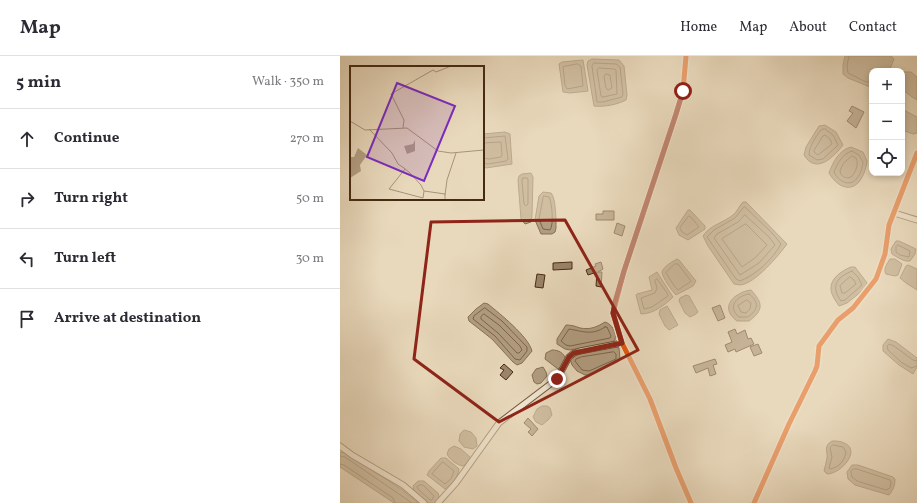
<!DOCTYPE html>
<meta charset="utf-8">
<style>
body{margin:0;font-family:Vollkorn,serif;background:#f7f7f7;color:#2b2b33}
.controls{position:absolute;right:12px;top:12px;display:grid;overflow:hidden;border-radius:8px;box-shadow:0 2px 6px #0003}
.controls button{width:36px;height:36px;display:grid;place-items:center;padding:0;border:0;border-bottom:1px solid #e1e1e2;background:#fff;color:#2b2b33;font:20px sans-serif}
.stop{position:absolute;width:12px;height:12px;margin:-9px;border:3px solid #8f2418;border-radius:50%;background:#fff}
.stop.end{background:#8f2418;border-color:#fff;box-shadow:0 1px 4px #0008}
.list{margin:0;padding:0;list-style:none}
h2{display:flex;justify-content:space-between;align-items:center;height:52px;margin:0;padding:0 16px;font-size:17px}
h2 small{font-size:13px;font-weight:400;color:#7c7c81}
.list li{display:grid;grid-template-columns:26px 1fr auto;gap:12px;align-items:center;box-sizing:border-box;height:60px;padding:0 16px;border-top:1px solid #e1e1e2}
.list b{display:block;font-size:15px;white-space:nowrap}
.list em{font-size:13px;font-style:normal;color:#7c7c81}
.icon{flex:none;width:22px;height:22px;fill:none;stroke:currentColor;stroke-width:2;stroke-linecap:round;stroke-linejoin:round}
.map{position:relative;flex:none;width:577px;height:447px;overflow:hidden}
header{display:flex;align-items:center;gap:24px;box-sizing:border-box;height:56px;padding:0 20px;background:#fff;border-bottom:1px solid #e1e1e2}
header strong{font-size:19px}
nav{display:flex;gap:22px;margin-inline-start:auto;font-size:14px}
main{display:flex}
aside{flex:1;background:#fff}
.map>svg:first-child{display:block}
.water{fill:#b29e82;stroke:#877055}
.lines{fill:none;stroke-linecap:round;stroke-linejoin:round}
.shore{stroke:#7c644a;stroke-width:1}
.building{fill:#9b856a;stroke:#462a12}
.minor-casing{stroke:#6f563c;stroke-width:7}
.minor{stroke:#f1e6d3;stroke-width:5}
.cycleway-casing{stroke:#f1e6d3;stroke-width:8}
.cycleway{stroke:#e8590c;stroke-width:5}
.route{stroke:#8f2418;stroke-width:5}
.marked{fill:none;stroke:#8f2418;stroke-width:3;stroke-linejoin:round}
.inset-road{fill:none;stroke:#a89378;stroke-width:1}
.view{fill:#7b2cbf;fill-opacity:0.15;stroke:#7b2cbf;stroke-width:2}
.inset-edge{fill:none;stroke:#462a12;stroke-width:2}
</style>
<header>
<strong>Map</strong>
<nav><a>Home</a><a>Map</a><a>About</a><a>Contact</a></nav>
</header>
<main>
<aside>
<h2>5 min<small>Walk · 350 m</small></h2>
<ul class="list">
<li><svg class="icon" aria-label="ahead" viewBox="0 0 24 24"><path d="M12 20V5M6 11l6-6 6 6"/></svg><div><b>Continue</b></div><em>270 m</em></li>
<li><svg class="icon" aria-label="right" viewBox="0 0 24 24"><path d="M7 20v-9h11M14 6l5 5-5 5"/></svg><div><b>Turn right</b></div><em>50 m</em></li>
<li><svg class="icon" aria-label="left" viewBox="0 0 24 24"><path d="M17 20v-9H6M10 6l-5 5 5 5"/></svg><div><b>Turn left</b></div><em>30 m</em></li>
<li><svg class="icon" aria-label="arrive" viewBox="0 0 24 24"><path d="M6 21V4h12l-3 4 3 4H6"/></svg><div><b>Arrive at destination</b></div></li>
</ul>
</aside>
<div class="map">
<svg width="577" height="447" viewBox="0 0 577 447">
<rect width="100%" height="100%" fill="#e9d9bc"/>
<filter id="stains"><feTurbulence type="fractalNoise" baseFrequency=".005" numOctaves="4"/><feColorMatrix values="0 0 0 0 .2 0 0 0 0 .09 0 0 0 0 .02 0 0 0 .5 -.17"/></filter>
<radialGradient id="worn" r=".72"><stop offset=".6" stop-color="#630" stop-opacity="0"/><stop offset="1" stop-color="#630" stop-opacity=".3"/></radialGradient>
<!-- water -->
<path class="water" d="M505 0H551L554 3 549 15H532V30L530 31 508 22 503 18V9Z
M252 3 279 4 284 10 287 39 286 44C276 49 264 51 254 50L247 9 248 5Z
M243 4 248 35 230 37 223 36 219 8 222 6Z
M563 16H571L577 21V44L572 41 562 33V18Z
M562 53 577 61V77L573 78 562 74Z
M485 69 496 76 503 89C494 101 476 119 464 99L466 91 479 70Z
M165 76 170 78 172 108 146 112 143 110V78Z
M511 91 523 96C524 99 526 102 527 105 527 108 525 114 524 117 516 138 499 134 489 117 493 106 499 94 511 91Z
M191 117 193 121 192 160 191 166 185 168 181 163 178 124 179 120 182 118Z
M203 136 211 137C216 142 216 164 216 172L215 176 212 178H201L195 164 199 140Z
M403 146H406L447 188C439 199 415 228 400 229 398 229 396 228 394 228L368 190 363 180C370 169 383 167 393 159 397 156 399 150 403 146Z
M348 154H350L365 170V173L348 184 339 179 336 172Z
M556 185H559L576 193 575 198 570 205C564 206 557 201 552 198L551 193Z
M337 203 339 204 356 225 353 230 336 239C332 235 322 221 322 216 323 211 333 205 337 203Z
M550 203H555L562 208 558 219 555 220 546 218C543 213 547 208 550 203Z
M568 209 577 213V234L566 227 560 222 566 210Z
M511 211H515L527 227V231L507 247 499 250C496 245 491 239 491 233 490 222 503 214 511 211Z
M317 216 333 241C325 249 313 258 301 258L296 239 297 238 312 234 309 221Z
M411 234C423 247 424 254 409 265H397C378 251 395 236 411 234Z
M346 239 349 240 358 256 356 258 350 261 345 257 339 245 340 242Z
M144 247 148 248C160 258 188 280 192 295L182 307 177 309 173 306 152 283 129 265 128 261 136 253Z
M327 250 338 269 329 274 325 270 319 258 320 254Z
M265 266C272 268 277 277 275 284L272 286 230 294 225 293 217 288V283L226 269C231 269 235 270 240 272 250 274 257 271 265 266Z
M548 283 556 286 577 302V311L573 318 559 309 543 295V289Z
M276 291 279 292 280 303 278 306 250 319H245L237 315 232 309 230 303 240 297Z
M212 294C219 294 224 297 226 304L223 309 218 313 205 303 206 297Z
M203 311 206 316 207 320 201 327 197 328 194 326 192 319 196 313Z
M202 350H207L210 352 212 359 208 364 202 369 196 366 193 361 197 353Z
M124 374 131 376 136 382 137 390 133 393 124 391 119 385 120 378Z
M492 385C496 385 501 385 504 387 522 394 501 418 487 418L484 415C485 411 486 407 487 402 488 395 483 390 492 385Z
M114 390 121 393 131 402 128 407 123 410C117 409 110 404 107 398L109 393Z
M0 396 6 397 61 433 78 447H54L0 411Z
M101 402H106L119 413C118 422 112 428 105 433L87 419 89 415Z
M512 409H518L553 421 555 423C555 430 553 434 549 439L515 429 508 423 507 416Z
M78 425H84L98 437 99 440V443L95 447H88L74 435 73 430Z"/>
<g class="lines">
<!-- shore -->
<path class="shore" d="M509 0 507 9 508 17 524 25 532 27
M254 7 276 8 280 11 283 38 282 41 263 46H257L252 10Z
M238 8 241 10 243 30 227 33 225 29 223 11Z
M259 12 274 13 276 14 277 38 263 41 261 40 257 14Z
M266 18 270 19 272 32 268 34 266 32 264 21Z
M485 73 493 79 498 89 483 103 477 104 469 99C469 91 476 80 481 74Z
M483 80 485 79 490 83 492 88 478 99 475 97 474 95Z
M143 82 165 80 168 103 166 105 148 108 143 107
M143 87 161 86 162 99 161 101 149 103 143 102
M512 95 519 99 523 106C522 112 521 118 517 122 510 132 498 125 494 116 497 108 503 97 512 95Z
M512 100 516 102C519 108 516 116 511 121 506 123 501 121 500 115L503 108Z
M183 122H187L188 123V148L186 150 184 148 182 125Z
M204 140 209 141C212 146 214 169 210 174L203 173 199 163 203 142Z
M405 151 433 178 441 188C433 203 416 219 400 225L396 223 367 181 374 174 395 162 403 152Z
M405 159 429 181 435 189 419 207 400 219 374 182 377 178 398 166Z
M349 160 351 161 359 171 347 179 342 176 340 172Z
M406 168 427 189 415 202 402 211 382 183Z
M558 189 570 195 569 201 560 199 556 196V191Z
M335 208H338L351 225 350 226 338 234 335 231 326 217Z
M512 215 518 221 522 229 505 244 501 245C490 230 497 221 512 215Z
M510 221 514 224 516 228 505 237H502L500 230Z
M317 223 327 237 328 240 312 251 304 253 301 242 315 237 317 232 315 225Z
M409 238C420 246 418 254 408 261H399C387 251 396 240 409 238Z
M407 244 411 247 410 253 406 257 401 256 398 250Z
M145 252 162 265 187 291V295L180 304 175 303 155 280 133 263 134 260Z
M144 258 159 269 180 290 182 294 179 297H177L158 277 141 263V261Z
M265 271H267L271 280 270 282 230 290 226 289 221 285 229 273C242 275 252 280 265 271Z
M274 296 276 298V303L249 315 242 314 235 305 236 303 241 301Z
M577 305 573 304 554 290 549 288 547 290 548 294 561 306 571 312 577 310
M493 389 503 391 506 396C504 405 500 411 490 413L489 412 492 401 490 392Z
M0 400 5 401 72 447
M103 406 114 415 111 423 105 428 92 418Z
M0 408 4 409 53 442 55 447
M513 413H517L550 424 551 427 550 432 546 434 517 425 512 421 511 416Z
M80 429H83L94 440 92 444H90L78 433 77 431Z"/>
</g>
<!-- building -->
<path class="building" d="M512 50 524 56 516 72 507 65 513 57 509 55Z
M263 155H274V164H256V158H263Z
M277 167 285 170 282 180 274 177Z
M232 206V213L213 214V207Z
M261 206 263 213 258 216H262L261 231 256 230 257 216 248 219 246 214 256 210 255 208Z
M197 218 205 219 203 232 195 231Z
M380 249 385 262 378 265 372 252Z
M395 273 397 278 405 274 408 283 411 282 414 288 396 296 395 293 388 296 385 289 392 286 388 276Z
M418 288 422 297 414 300 410 291Z
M375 303 377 308 373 309 376 318 370 320 368 312 356 317 353 310Z
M164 308 173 316 166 324 160 319 164 314 160 312Z
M188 362 198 373 192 380 188 376 191 373 184 367Z"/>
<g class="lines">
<defs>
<path id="minor" d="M346 0 343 35 336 58 284 215 273 257 282 287 310 343 336 412 351 447
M554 157 577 164
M0 390 12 399 63 429 84 447
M98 447 116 427 159 367 217 323 229 301 234 297 240 295 282 287
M414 447 449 368 475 315 477 310 479 290 498 264 513 252 536 223 545 198 549 169 577 97"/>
</defs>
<!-- minor casing -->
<use href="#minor" class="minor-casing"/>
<!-- minor -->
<use href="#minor" class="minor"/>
<defs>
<path id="cycleway" d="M346 0 343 35 336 58 284 215 273 257 282 287 310 343 336 412 351 447
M414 447 449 368 475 315 477 310 479 290 498 264 513 252 536 223 545 198 549 169 577 97"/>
</defs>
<!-- cycleway casing -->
<use href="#cycleway" class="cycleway-casing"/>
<!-- cycleway -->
<use href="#cycleway" class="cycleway"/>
</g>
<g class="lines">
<!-- route -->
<path class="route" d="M217 323 229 301 234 297 282 287 273 257 275 246 284 215 336 58 343 35"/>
</g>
<!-- marked area -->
<path d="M0 0H577V447H0ZM225 164 298 294 159 366 74 303 91 166Z" fill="#e9d9bc" fill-opacity=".55" fill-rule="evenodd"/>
<path class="marked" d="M225 164 298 294 159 366 74 303 91 166Z"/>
<!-- overview -->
<g transform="translate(10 10)">
<rect width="134" height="134" fill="#e9d9bc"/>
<path d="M65 74V85L57 88 54 80 63 78ZM8 82 17 89 10 99 11 105 0 112V91H4Z" fill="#b29e82"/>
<path class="inset-road" d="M0 55 15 64 57 62 88 85 101 87 134 84M53 62 54 54 41 28 83 4 86 6 101 0M19 63 42 87 48 98 54 102 60 107 71 119 74 125 73 132 39 123 55 103M74 125 95 128V134M95 129 97 114 106 87"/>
<path class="view" d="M47 17 105 40 74 115 17 91Z"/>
<rect width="134" height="134" class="inset-edge"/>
</g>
<rect width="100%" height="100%" filter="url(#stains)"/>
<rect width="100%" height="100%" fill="url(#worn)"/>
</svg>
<div class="controls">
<button>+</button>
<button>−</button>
<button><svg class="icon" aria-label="locate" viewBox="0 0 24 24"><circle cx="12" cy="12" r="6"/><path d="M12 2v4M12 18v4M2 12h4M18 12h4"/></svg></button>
</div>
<div class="stop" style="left:343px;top:35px"></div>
<div class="stop end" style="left:217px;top:323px"></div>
</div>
</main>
